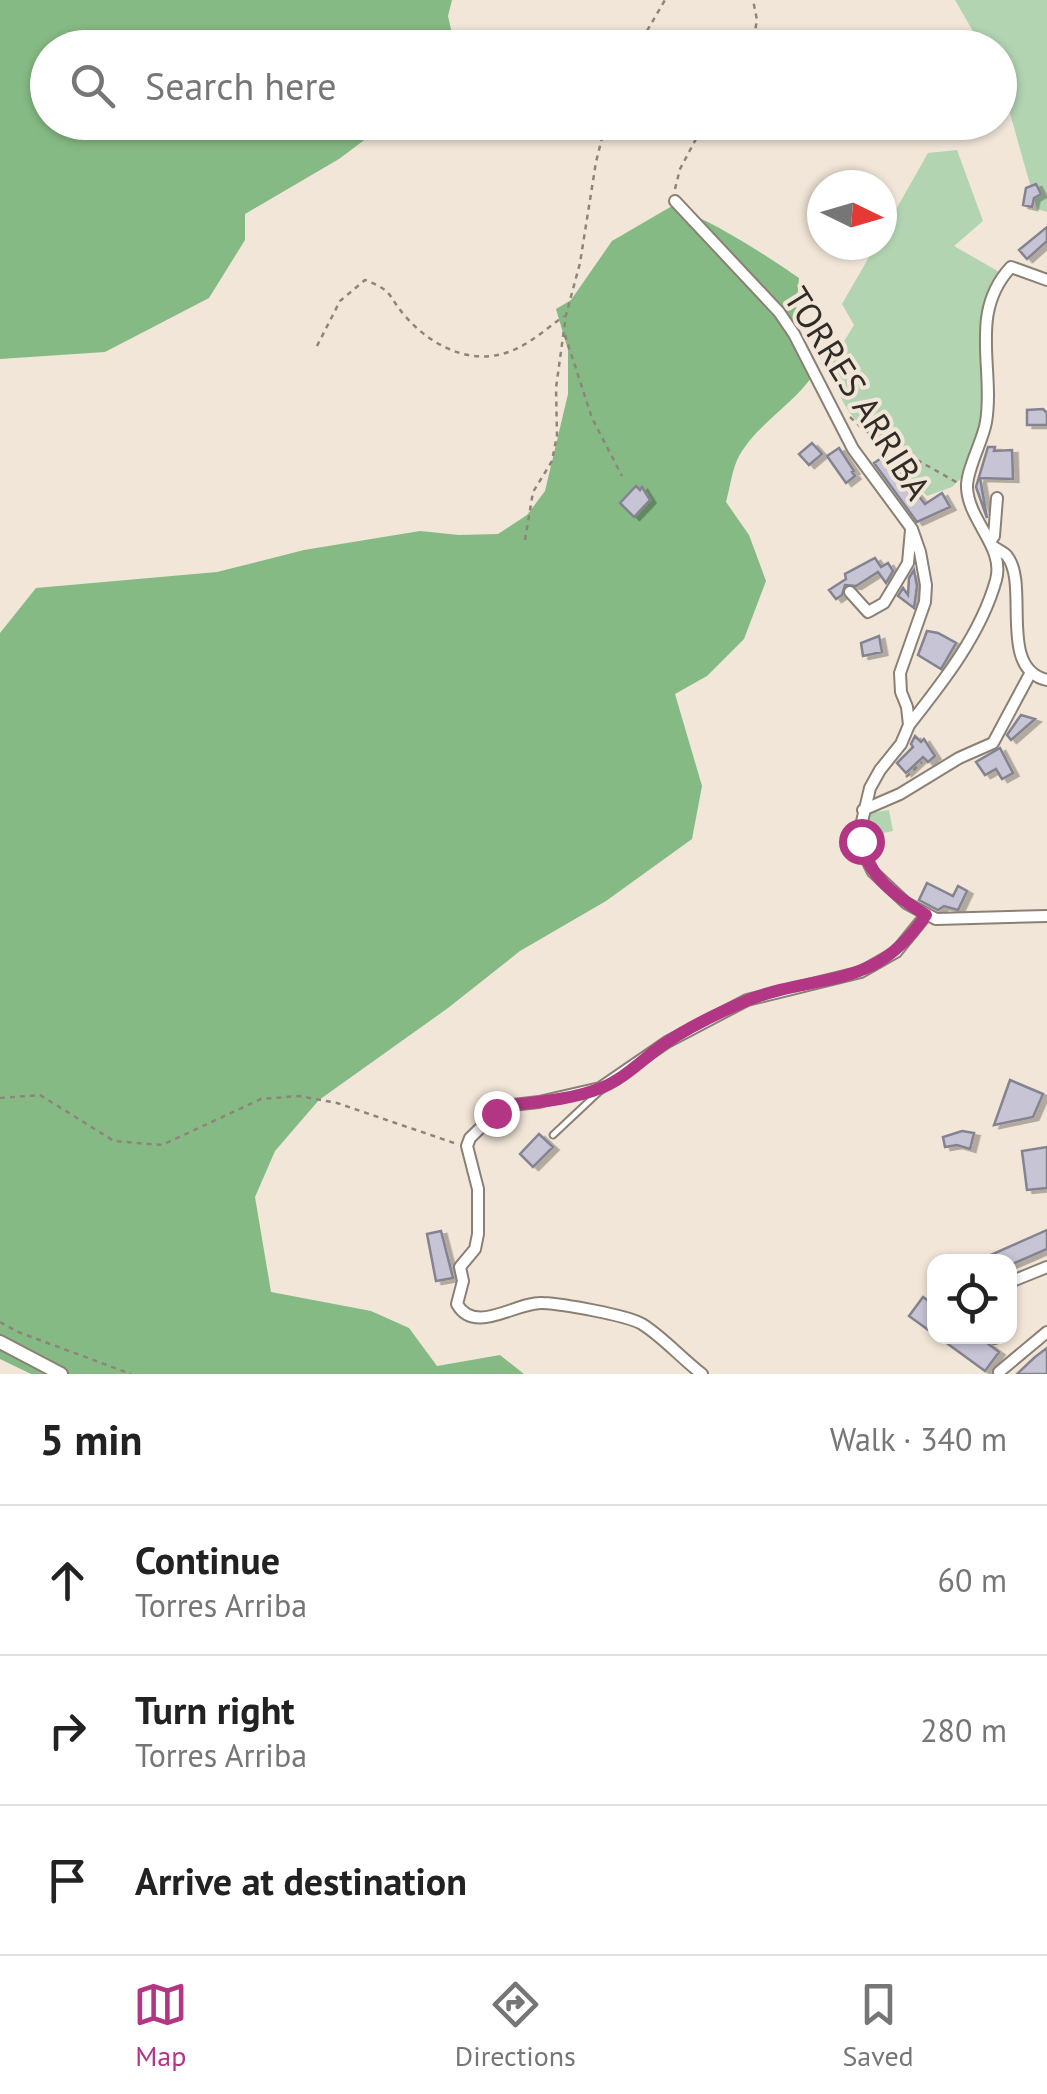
<!DOCTYPE html>
<meta charset="utf-8">
<style>
body{margin:0;font-family:"PT Sans",sans-serif;background:#f6f6f6;color:#222}
.controls{position:absolute;right:30px;bottom:30px;display:grid;overflow:hidden;border-radius:20px;box-shadow:0 2px 8px #0004}
.controls button{width:90px;height:90px;display:grid;place-items:center;padding:0;border:0;border-bottom:2px solid #e0e0e0;background:#fff;color:#222;font:50px sans-serif}
.compass{position:absolute;left:807px;top:170px;width:90px;height:90px;border-radius:50%;background:#fff;box-shadow:0 2px 8px #0004;rotate:95deg}
.stop{position:absolute;width:30px;height:30px;margin:-22px;border:8px solid #b33685;border-radius:50%;background:#fff}
.stop.end{background:#b33685;border-color:#fff;box-shadow:0 2px 10px #0008}
.list{margin:0;padding:0;list-style:none}
h2{display:flex;justify-content:space-between;align-items:center;height:130px;margin:0;padding:0 40px;font-size:42px}
h2 small{font-size:32px;font-weight:400;color:#767676}
.list li{display:grid;grid-template-columns:65px 1fr auto;gap:30px;align-items:center;box-sizing:border-box;height:150px;padding:0 40px;border-top:2px solid #e0e0e0}
.list b{display:block;font-size:38px;white-space:nowrap}
.list p{margin:0;font-size:32px;white-space:nowrap;color:#767676}
.list em{font-size:32px;font-style:normal;color:#767676}
.icon{flex:none;width:55px;height:55px;fill:none;stroke:currentColor;stroke-width:2;stroke-linecap:round;stroke-linejoin:round}
.map{position:relative;flex:none;width:1047px;height:1374px;overflow:hidden}
.search{position:absolute;background:#fff;box-shadow:0 2px 8px #0004;left:30px;right:30px;top:30px;height:110px;display:flex;align-items:center;gap:25px;box-sizing:border-box;padding:0 35px;border-radius:55px;color:#767676;font-size:38px}
.sheet{height:580px;background:#fff}
nav{display:flex;justify-content:space-around;align-items:center;box-sizing:border-box;height:140px;border-top:2px solid #e0e0e0;background:#fff;font-size:28px;color:#767676}
nav a{display:grid;justify-items:center;gap:5px}
nav .on{color:#b33685}
.map>svg:first-child{display:block}
.green{fill:#b2d4b1}
.forest{fill:#86ba84}
.building{fill:#c7c5d5;stroke:#848391;stroke-width:2.5;filter:url(#shadow)}
.lines{fill:none;stroke-linecap:round;stroke-linejoin:round}
.service-casing{stroke:#8a8074;stroke-width:9}
.minor-casing{stroke:#8a8074;stroke-width:14}
.tertiary-casing{stroke:#8a8074;stroke-width:16}
.path{stroke:#8d857c;stroke-width:2.5;stroke-dasharray:5 5;stroke-linecap:butt}
.service{stroke:#fff;stroke-width:5}
.minor{stroke:#fff;stroke-width:10}
.tertiary{stroke:#fff;stroke-width:12}
.route{stroke:#b33685;stroke-width:12}
.labels{text-anchor:middle;dominant-baseline:central;stroke-width:8;stroke-linejoin:round;paint-order:stroke}
.street-label{font-size:35px;fill:#302c27;stroke:#f1e6d8}
</style>
<div class="map">
<svg width="1047" height="1374" viewBox="0 0 1047 1374">
<defs>
<filter id="shadow"><feDropShadow dx="5.5" dy="3" stdDeviation="0" flood-color="#0004"/></filter>
</defs>
<rect width="100%" height="100%" fill="#f1e6d8"/>
<!-- green -->
<path class="green" d="M955 0H1047V212L1037 209 1000 78V48L982 47Z
M957 150 983 221 954 246 1001 273 987 304 981 327 983 423 966 474 952 487 927 496 901 470 910 461C865 434 844 418 829 366L854 325 842 304 876 245H882V234L928 153Z
M889 810 893 831 869 836V813Z"/>
<!-- forest -->
<path class="forest" d="M0 0H452L448 16 455 47 48 48V122L387 123 339 159 245 214V240L209 298 105 352 0 359Z
M672 206C718 224 758 250 799 278L794 334 813 375C793 405 757 424 739 456 732 469 730 488 726 502L749 535 766 581 744 639 707 676 675 694 702 786 692 839 606 901 520 951 448 1008 319 1100 275 1151 255 1197 271 1292 371 1311 409 1328 437 1366 500 1355 524 1374H31L0 1359V633L36 588 217 572 304 550 420 531 459 535 498 534 527 515 545 491 568 394V350L556 309 571 300 612 241Z"/>
<!-- building -->
<path class="building" d="M1036 184 1041 194 1034 198 1032 207 1023 205 1026 188Z
M1047 227V241L1027 259 1019 250Z
M1043 409 1047 413V425H1027V410Z
M812 443 822 454 809 465 799 454Z
M988 447H995L994 451 1012 450 1013 479 980 478 987 518 976 487Z
M839 448 854 471 852 472 855 476 846 483 827 456Z
M886 455 925 504 942 493 950 507 917 522 874 463Z
M636 486 640 490 642 487 650 500 634 517 620 503Z
M875 558 881 567 888 563 893 571 886 583 878 572 856 586 845 585 842 595 836 599 829 590 846 579 845 574Z
M914 570 917 586 914 608 898 596 903 588 908 595 909 578Z
M927 631 938 633 956 643 941 669 918 655Z
M879 636 882 652 863 656 861 643Z
M1021 715 1035 719 1011 740 1007 735Z
M915 736 921 742 924 739 935 756 928 762 923 757 906 773 897 763 913 747 911 744Z
M1000 748 1013 773 1002 779 996 769 985 775 976 762Z
M927 883 953 896 958 886 967 891 958 910 944 906 938 910 919 900Z
M1010 1080 1043 1094 1033 1117 994 1125Z
M962 1131 974 1133 970 1149 957 1145 945 1147 943 1137Z
M539 1134 553 1147 533 1167 520 1154Z
M1047 1147V1188L1027 1190 1022 1151Z
M1047 1230V1249L1024 1259 1010 1265V1262H975Z
M441 1231 453 1278 436 1281 427 1234Z
M923 1297 934 1305V1334L909 1316Z
M937 1336H985L983 1340 999 1352 985 1371Z
M1047 1348V1374H1017L1035 1357Z"/>
<g class="lines">
<defs>
<path id="service" d="M553 1135 602 1089"/>
<path id="minor" d="M675 201 779 312 794 334 853 449 912 529 920 552 926 585 925 602 900 673 901 692 907 707 909 725 901 744 880 770 870 788 860 830 863 852 873 872 906 903 936 919 1047 916
M990 542 994 536 997 498
M994 547C998 550 1004 552 1007 556 1030 585 997 669 1047 680
M850 592 868 612 884 603 908 563 911 530
M909 725C943 682 981 634 996 580 1005 547 969 522 967 488 966 470 983 441 986 422 995 368 968 313 1011 267L1047 280
M863 810 900 794 959 758 993 743 1031 672
M1010 1282 1047 1267
M994 1336 995 1338
M999 1372 1047 1332
M702 1374C682 1359 663 1337 642 1324 626 1315 563 1304 543 1303 517 1301 475 1336 457 1304L463 1281 460 1267 475 1249 478 1234V1189L467 1146 470 1138 503 1106 539 1102 600 1088 667 1042 747 1000 861 972 896 952 926 915"/>
<path id="tertiary" d="M0 1342 61 1374"/>
</defs>
<!-- service casing -->
<use href="#service" class="service-casing"/>
<!-- minor casing -->
<use href="#minor" class="minor-casing"/>
<!-- tertiary casing -->
<use href="#tertiary" class="tertiary-casing"/>
<!-- path -->
<path class="path" d="M637 48 665 0
M752 48 757 20 753 0
M675 189 680 169 705 122
M565 335 592 418 622 476
M317 346 340 301 365 280C394 291 387 295 405 316 433 348 476 369 518 348 534 340 549 327 564 316
M850 417 864 430 958 483
M525 540 533 492 552 461 557 435 556 388 566 315 580 263 596 162 606 122
M906 777 922 762
M0 1098 40 1095 114 1141 162 1145 261 1099 299 1096 337 1103 457 1144
M0 1322 18 1332 131 1374"/>
<!-- service -->
<use href="#service" class="service"/>
<!-- minor -->
<use href="#minor" class="minor"/>
<!-- tertiary -->
<use href="#tertiary" class="tertiary"/>
</g>
<g class="lines">
<!-- route -->
<path class="route" d="M496 1113 503 1106C535 1102 571 1100 601 1088 624 1079 644 1058 664 1044 689 1027 718 1013 746 1001 820 971 873 993 926 915 897 897 868 877 861 841"/>
</g>
<g class="labels">
<!-- street labels -->
<g class="street-label">
<text transform="translate(858 393) rotate(58)">TORRES ARRIBA</text>
</g>
</g>
</svg>
<div class="controls">
<button><svg class="icon" aria-label="locate" viewBox="0 0 24 24"><circle cx="12" cy="12" r="6"/><path d="M12 2v4M12 18v4M2 12h4M18 12h4"/></svg></button>
</div>
<svg class="compass" viewBox="-18 -18 36 36"><path d="M0-13l5 13h-10z" fill="#e53935"/><path d="M0 13l5-13h-10z" fill="#767676"/></svg>
<div class="stop" style="left:861px;top:841px"></div>
<div class="stop end" style="left:496px;top:1113px"></div>
<div class="search"><svg class="icon" aria-label="search" viewBox="0 0 24 24"><circle cx="10" cy="10" r="6"/><path d="M15 15l6 6"/></svg>Search here</div>
</div>
<section class="sheet">
<h2>5 min<small>Walk · 340 m</small></h2>
<ul class="list">
<li><svg class="icon" aria-label="ahead" viewBox="0 0 24 24"><path d="M12 20V5M6 11l6-6 6 6"/></svg><div><b>Continue</b><p>Torres Arriba</p></div><em>60 m</em></li>
<li><svg class="icon" aria-label="right" viewBox="0 0 24 24"><path d="M7 20v-9h11M14 6l5 5-5 5"/></svg><div><b>Turn right</b><p>Torres Arriba</p></div><em>280 m</em></li>
<li><svg class="icon" aria-label="arrive" viewBox="0 0 24 24"><path d="M6 21V4h12l-3 4 3 4H6"/></svg><div><b>Arrive at destination</b></div></li>
</ul>
</section>
<nav>
<a class="on"><svg class="icon" aria-label="map" viewBox="0 0 24 24"><path d="M3 6l6-2 6 2 6-2v14l-6 2-6-2-6 2zM9 4v14M15 6v14"/></svg>Map</a>
<a><svg class="icon" aria-label="directions" viewBox="0 0 24 24"><path d="M12 3l9 9-9 9-9-9zM9 14v-3h6M13 9l2 2-2 2"/></svg>Directions</a>
<a><svg class="icon" aria-label="saved" viewBox="0 0 24 24"><path d="M7 4h10v16l-5-4-5 4z"/></svg>Saved</a>
</nav>
